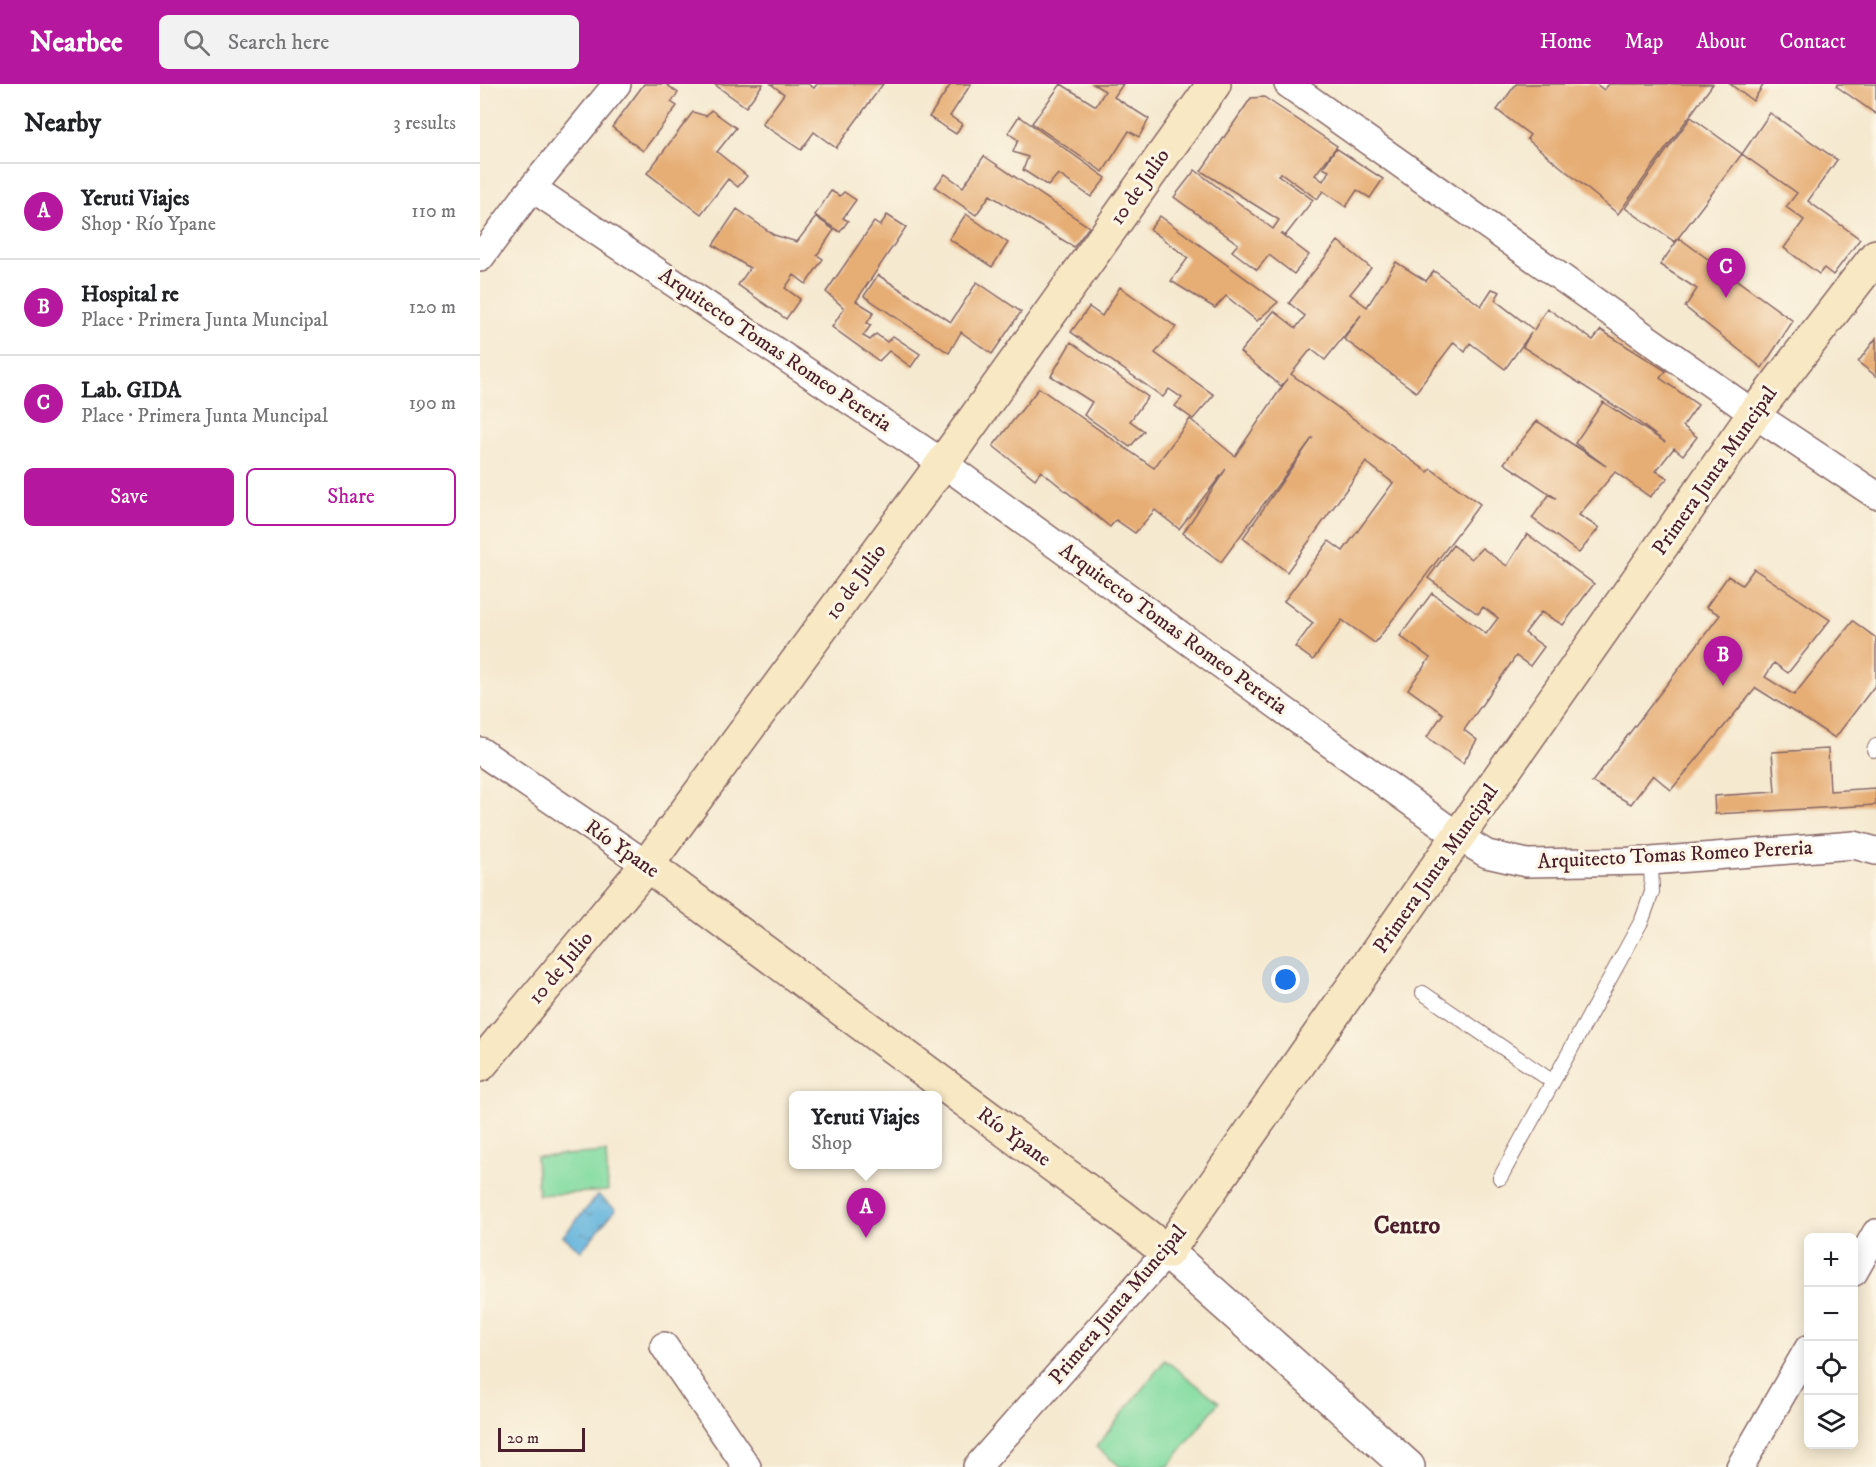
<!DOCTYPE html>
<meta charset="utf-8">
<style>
body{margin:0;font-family:"IM FELL DW Pica",serif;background:#f2f2f2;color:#202124}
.controls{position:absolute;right:18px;bottom:18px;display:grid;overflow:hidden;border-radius:9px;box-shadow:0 3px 15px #0003}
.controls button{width:54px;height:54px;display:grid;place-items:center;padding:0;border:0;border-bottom:2px solid #e0e0e0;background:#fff;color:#202124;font:30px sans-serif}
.scale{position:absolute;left:18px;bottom:15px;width:87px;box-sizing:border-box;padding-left:6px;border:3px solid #4a1f2b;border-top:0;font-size:16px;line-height:21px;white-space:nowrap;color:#4a1f2b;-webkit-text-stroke:4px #fcf5e5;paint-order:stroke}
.you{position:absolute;left:806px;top:896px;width:21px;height:21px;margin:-15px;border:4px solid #fff;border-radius:50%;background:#1a73e8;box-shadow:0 0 0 9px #1a73e833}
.badge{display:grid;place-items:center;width:39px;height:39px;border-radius:50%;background:#b5179e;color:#fff;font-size:20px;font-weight:700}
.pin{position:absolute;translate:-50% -50px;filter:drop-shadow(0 2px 3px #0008)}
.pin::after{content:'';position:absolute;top:32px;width:21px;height:18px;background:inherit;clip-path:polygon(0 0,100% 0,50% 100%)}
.popup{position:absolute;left:309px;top:1007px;width:153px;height:78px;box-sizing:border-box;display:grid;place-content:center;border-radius:9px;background:#fff;filter:drop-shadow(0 2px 4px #0005);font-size:20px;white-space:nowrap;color:#757577}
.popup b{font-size:22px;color:#202124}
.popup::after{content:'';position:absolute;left:50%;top:100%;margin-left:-12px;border:12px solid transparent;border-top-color:#fff}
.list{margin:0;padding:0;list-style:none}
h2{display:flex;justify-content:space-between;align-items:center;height:78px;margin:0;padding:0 24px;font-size:26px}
h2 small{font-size:20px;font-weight:400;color:#757577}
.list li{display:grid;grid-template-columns:39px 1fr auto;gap:18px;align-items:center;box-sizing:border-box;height:96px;padding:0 24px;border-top:2px solid #e0e0e0}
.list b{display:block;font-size:22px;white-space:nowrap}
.list p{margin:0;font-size:20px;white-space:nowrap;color:#757577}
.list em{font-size:20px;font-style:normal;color:#757577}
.actions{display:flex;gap:12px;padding:18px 24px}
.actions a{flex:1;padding:14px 0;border:2px solid #b5179e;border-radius:9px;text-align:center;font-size:21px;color:#b5179e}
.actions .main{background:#b5179e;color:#fff}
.icon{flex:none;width:33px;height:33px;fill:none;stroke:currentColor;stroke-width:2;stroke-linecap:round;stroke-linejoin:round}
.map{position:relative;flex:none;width:1396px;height:1383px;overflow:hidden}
header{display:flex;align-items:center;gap:36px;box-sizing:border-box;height:84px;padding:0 30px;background:#b5179e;color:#fff}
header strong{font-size:28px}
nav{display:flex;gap:33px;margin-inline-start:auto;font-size:21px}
.search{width:420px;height:54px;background:#f2f2f2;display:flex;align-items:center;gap:15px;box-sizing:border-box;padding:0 21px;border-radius:9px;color:#757577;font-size:22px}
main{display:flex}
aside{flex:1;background:#fff}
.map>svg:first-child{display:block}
.green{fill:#81dba0;stroke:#667d66;stroke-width:1.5}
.water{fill:url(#water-ripples);stroke:#566a84;stroke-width:1.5}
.building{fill:#e6ad75}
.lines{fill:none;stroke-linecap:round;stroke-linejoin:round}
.service-casing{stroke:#866665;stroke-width:16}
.minor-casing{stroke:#866665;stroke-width:30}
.tertiary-casing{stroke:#866665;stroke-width:36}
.secondary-casing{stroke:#866665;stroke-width:36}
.service{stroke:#fff;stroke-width:14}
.minor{stroke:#fff;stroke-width:27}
.tertiary{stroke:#fff;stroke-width:33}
.secondary{stroke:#f8e8c3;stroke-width:33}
.labels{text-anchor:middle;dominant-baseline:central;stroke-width:6;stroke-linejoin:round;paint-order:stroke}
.street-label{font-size:21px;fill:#4a1f2b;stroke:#fcf5e5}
.quarter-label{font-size:24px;font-weight:bold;fill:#4a1f2b;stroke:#fcf5e5}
</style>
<header>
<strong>Nearbee</strong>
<div class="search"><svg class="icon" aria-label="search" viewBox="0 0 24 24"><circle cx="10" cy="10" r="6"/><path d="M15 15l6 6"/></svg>Search here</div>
<nav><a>Home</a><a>Map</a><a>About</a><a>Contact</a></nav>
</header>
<main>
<aside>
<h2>Nearby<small>3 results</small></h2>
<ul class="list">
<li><span class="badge">A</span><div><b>Yeruti Viajes</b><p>Shop · Río Ypane</p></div><em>110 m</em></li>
<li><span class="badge">B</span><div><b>Hospital re</b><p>Place · Primera Junta Muncipal</p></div><em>120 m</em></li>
<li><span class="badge">C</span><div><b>Lab. GIDA</b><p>Place · Primera Junta Muncipal</p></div><em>190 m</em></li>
</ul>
<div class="actions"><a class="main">Save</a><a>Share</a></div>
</aside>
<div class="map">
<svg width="1396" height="1383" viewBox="0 0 1396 1383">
<defs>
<pattern id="water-ripples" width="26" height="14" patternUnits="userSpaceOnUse" patternTransform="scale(1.5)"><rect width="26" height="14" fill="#62b4dd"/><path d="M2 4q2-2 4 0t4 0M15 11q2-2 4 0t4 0" fill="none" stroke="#5392b3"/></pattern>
</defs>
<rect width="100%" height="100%" fill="#fcf5e5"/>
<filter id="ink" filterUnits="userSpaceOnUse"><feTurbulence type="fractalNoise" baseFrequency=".0167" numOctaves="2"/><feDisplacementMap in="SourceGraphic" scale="12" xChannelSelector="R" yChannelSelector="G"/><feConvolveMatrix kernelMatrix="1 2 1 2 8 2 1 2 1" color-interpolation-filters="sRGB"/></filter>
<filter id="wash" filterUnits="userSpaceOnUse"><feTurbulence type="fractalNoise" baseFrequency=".008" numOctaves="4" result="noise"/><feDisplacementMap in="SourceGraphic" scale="24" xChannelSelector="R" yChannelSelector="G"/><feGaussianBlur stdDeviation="1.35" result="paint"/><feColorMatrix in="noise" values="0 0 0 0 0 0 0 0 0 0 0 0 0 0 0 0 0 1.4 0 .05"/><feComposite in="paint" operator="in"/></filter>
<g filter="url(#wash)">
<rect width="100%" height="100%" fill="#f5e9d0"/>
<!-- green -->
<path class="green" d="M126 1068 128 1107 58 1111 56 1073Z
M685 1276 739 1318 688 1383H641L616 1363Z"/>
<!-- water -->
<path class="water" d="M118 1111 136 1125 101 1167 83 1152Z"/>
<g id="blocks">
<!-- building -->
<path class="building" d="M164 0H186L198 9 191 18 197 22 163 67 132 43Z
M234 0H283L266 23Z
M291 0H328L334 4 337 0H403L356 64 334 48 321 66 282 40 304 10Z
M471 0H491L470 32 482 40 476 50 449 33Z
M581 0 616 22 625 7 613 0H643L634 13 669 35 659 53 649 47 623 88 552 39Z
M1036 0H1116L1124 6 1129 0H1233L1138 130 1047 55 1050 51 1017 26Z
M1250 0H1284L1273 17Z
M1358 0H1396V30L1356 2Z
M784 13 857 62 835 91 843 97 849 87 843 84 856 64 903 95 890 114 877 106 866 123 843 107 837 115 801 89 798 91 833 116 805 152 800 149 829 171 814 190 789 171 777 186 752 167 758 160 694 113 715 86 793 145 799 136 721 87 771 14Z
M231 26 256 44 237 68 267 92 258 103 248 95 221 130 167 89 213 28 226 32Z
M1290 29 1357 76 1328 117 1380 155 1353 191 1344 184 1339 190 1304 164 1324 136 1306 123 1317 109 1262 70Z
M539 32 626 94 611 113 578 90 568 102 543 86 548 73 533 68 538 56 528 49Z
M1211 33 1262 70 1195 158 1145 124Z
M504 72 609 143 594 163 510 111 496 131 455 103 465 90 483 103Z
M351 107 360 112 364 108 376 116 363 134 368 137 360 148 335 131Z
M257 125 294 151 317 158 336 133 354 146 337 171 343 175 326 200 314 191 305 204 320 215 306 235 258 201 270 184 233 161Z
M486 130 528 159 512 183 469 155Z
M407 131 426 143 376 217 394 228 387 239 391 241 383 252 390 256 396 250 407 258 413 252 440 270 431 283 409 267 399 277 352 243 364 224 346 208 394 138 400 142Z
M680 132 798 218 777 237 746 212 735 224 691 197 708 174 670 145Z
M1199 154 1313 237 1282 284 1205 223 1217 205 1180 181Z
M858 157 891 184 870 210 887 223 916 178 946 197 954 187 1001 222 1012 205 1020 208 1015 216 1054 246 1067 224 1113 256 1121 246 1186 287 1180 294 1218 321 1203 342 1217 353 1203 371 1194 364 1176 387 1188 394 1170 413 1135 388 1099 431 1119 444 1099 469 1052 434 1069 411 1076 414 1024 379 1057 337 1126 382 1095 359 1123 318 1185 358 1149 331 1043 263 1051 249 1025 285 990 259 985 268 974 258 936 308 864 255 881 231 845 276 831 265 811 290 948 388 951 385 1000 420 895 559 862 536 833 576 815 563 833 539 804 517 849 457 863 467 913 399 886 378 807 488 763 454 833 353 741 478 703 449 746 385 699 445 675 426 655 449 636 436 630 443 561 387 555 395 513 362 559 304 674 384 710 335 755 372 808 294 801 302 760 268 794 227 816 244 825 232 809 219Z
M398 191 471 238 497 198 541 228 512 270 481 248 469 269 384 212Z
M640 203 696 243 675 269 734 311 713 335 695 322 702 314 689 305 683 313 591 248 609 223 622 232Z
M1396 254V292L1378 278Z
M591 258 668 313 650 337 664 347 650 363 604 331 612 318 571 292Z
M1047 450 1114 500 1083 541 1061 528 1045 549 1064 563 1050 582 1036 572 984 646 997 656 983 679 947 653 963 630 928 605 950 574 920 552 952 509 1006 550 1018 534 1003 523 998 530 948 494 973 461 991 475 1002 464 1027 482Z
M1274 485 1350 536 1308 589 1294 579 1285 593 1314 611 1373 537 1396 554V600L1355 654 1276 604 1191 706 1173 691 1151 720 1112 698 1240 531 1226 523 1248 492 1262 501Z
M1348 665 1350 707 1396 704V721L1235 730 1234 712 1295 708 1292 668Z"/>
</g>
</g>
<g filter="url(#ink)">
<use href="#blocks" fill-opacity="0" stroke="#866665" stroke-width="1.5"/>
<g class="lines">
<defs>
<path id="service" d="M1394 666 1396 662
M943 909 1073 998
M1020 1094 1162 836 1172 808 1171 777"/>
<path id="minor" d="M808 0 1274 330 1396 411
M52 104 463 379 979 753 1007 770 1047 779 1171 777 1374 761 1396 767
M0 174 52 104 137 0
M0 667 167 781
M1374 1188 1396 1149
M184 1262 267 1383
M497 1383 687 1168
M1260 1383 1328 1265"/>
<path id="tertiary" d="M687 1168 928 1383"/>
<path id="secondary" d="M167 781 640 1131 687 1168 1274 330 1396 172
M0 981 167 781 463 379 734 0"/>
</defs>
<!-- service casing -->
<use href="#service" class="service-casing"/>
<!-- minor casing -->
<use href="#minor" class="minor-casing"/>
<!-- tertiary casing -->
<use href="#tertiary" class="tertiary-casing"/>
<!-- secondary casing -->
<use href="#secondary" class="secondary-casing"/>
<!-- service -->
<use href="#service" class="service"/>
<!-- minor -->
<use href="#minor" class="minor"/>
<!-- tertiary -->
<use href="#tertiary" class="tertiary"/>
<!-- secondary -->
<use href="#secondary" class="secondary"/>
</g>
</g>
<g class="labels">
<!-- street labels -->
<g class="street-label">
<text transform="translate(660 103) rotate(-55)">10 de Julio</text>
<text transform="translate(295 266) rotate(34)">Arquitecto Tomas Romeo Pereria</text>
<text transform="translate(1235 387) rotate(-55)">Primera Junta Muncipal</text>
<text transform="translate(376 498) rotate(-54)">10 de Julio</text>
<text transform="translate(693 545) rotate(36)">Arquitecto Tomas Romeo Pereria</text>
<text transform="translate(142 765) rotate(35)">Río Ypane</text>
<text transform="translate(1195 771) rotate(-3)">Arquitecto Tomas Romeo Pereria</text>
<text transform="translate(956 785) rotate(-55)">Primera Junta Muncipal</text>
<text transform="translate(81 884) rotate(-50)">10 de Julio</text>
<text transform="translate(534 1053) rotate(36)">Río Ypane</text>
<text transform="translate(638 1221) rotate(-50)">Primera Junta Muncipal</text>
</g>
<!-- quarter labels -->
<g class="quarter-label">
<text x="927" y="1142">Centro</text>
</g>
</g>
</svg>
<div class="controls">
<button>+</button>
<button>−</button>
<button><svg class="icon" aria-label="locate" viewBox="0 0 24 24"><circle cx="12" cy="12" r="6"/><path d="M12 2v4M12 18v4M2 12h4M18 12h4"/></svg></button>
<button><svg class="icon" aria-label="layers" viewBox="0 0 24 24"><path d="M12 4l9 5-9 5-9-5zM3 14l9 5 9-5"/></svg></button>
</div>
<div class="scale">20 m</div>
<div class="you"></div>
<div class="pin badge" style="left:386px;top:1154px">A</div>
<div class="popup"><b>Yeruti Viajes</b>Shop</div>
<div class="pin badge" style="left:1243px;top:602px">B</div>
<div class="pin badge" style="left:1246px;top:214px">C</div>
</div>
</main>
